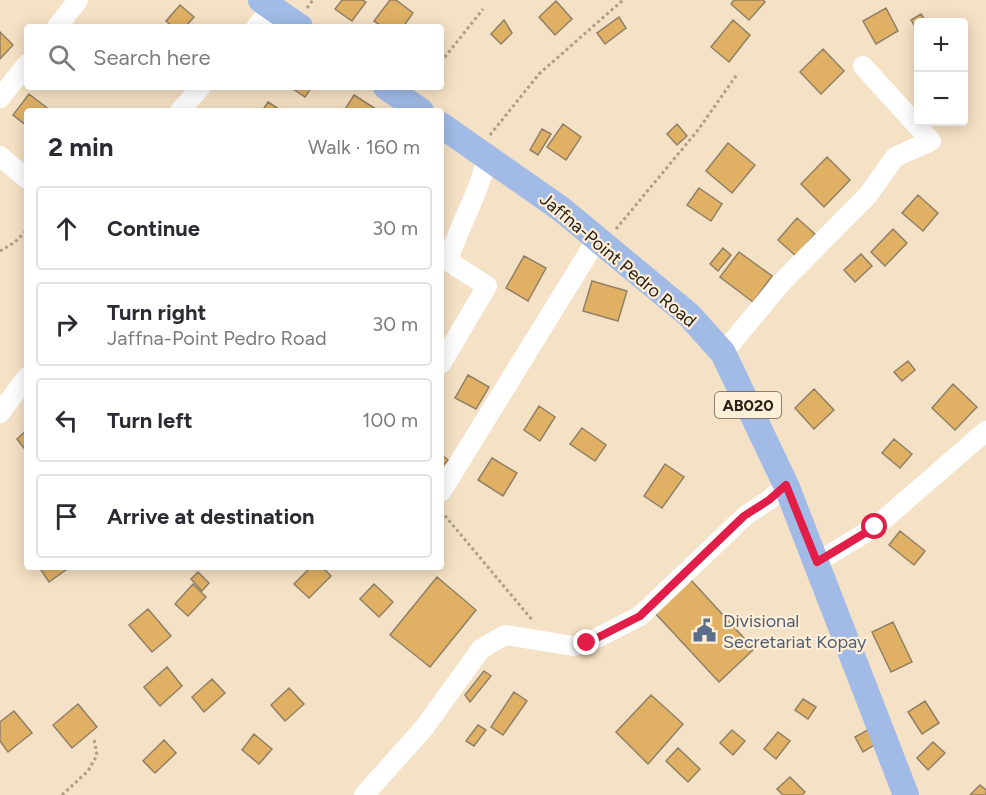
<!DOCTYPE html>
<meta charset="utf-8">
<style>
body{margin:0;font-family:Figtree,sans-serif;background:#f7f7f7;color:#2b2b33}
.controls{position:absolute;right:18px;top:18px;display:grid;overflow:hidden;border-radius:6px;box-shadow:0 3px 15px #0003}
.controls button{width:54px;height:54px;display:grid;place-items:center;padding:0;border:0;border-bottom:2px solid #e1e1e2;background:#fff;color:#2b2b33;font:30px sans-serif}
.stop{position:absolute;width:18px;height:18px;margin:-14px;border:4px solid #e11d48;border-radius:50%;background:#fff}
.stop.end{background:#e11d48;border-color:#fff;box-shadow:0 2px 6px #0008}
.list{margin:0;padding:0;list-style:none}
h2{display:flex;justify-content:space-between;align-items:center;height:78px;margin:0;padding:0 24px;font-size:26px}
h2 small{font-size:20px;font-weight:400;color:#7c7c81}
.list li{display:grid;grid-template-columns:39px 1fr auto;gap:18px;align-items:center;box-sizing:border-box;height:84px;margin:0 12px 12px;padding:0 12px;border:2px solid #e1e1e2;border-radius:6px}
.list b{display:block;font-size:22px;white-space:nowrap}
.list p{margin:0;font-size:20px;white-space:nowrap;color:#7c7c81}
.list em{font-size:20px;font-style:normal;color:#7c7c81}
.icon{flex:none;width:33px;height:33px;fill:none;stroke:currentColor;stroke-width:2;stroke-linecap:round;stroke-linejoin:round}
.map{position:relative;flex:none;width:986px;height:795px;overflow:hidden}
.search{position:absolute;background:#fff;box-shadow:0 3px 15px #0003;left:24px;top:24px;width:420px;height:66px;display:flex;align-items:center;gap:15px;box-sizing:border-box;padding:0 21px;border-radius:6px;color:#7c7c81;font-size:22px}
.panel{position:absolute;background:#fff;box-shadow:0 3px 15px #0003;left:24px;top:108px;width:420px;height:462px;border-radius:6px}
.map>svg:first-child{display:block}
.building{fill:#e0b164;stroke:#918066;stroke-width:1.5}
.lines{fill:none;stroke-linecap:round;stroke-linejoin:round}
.path{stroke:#af9f89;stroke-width:3;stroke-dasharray:3 3;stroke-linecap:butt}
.minor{stroke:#fff;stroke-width:20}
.major{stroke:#a1bbe6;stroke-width:26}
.route{stroke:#e11d48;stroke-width:8}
.labels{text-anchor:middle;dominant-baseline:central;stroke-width:4.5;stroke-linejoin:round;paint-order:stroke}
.shield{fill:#ffefd8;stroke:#685f50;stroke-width:1.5}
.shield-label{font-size:16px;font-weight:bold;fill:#282116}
.street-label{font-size:18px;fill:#282116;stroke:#ffefd8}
.service-label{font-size:18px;fill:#4e5e75;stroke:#ffefd8;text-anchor:start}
</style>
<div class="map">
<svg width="986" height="795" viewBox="0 0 986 795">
<rect width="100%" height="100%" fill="#f5e1c5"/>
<!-- building -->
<path class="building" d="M342 0H362L366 2 352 21 335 9Z
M390 0H396L413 13 403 27H383L374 21Z
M734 0H763L765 2 749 20 731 4Z
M556 1 572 19 555 35 539 17Z
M180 5 194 17 185 27H173L166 21Z
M886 8 898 31 876 44 863 21Z
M921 14 926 22H918V26L916 28 911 20Z
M619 17 626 28 605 44 597 33Z
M504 20 512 33 501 44 491 34Z
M733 20 750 35 729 62 711 47Z
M0 32 13 45 0 59Z
M823 49 844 71 821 94 800 72Z
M290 87H312L305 97Z
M29 94 50 110 27 111V126L13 115Z
M354 95 379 111H344Z
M268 102 282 111H262Z
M563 124 581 137 566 160 547 147Z
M677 124 687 136 677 145 667 134Z
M542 129 551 134 538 155 530 150Z
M728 143 755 165 732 193 706 171Z
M827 157 850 180 824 207 801 184Z
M699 188 722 204 711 221 687 205Z
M918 195 938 213 923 231 902 213Z
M797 218 815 234 796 256 778 240Z
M893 229 907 243 885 266 871 252Z
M723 248 731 255 718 271 710 264Z
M739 252 772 276 753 302 720 277Z
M861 254 872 266 855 282 844 270Z
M524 256 546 268 528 301 506 288Z
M592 281 627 291 618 321 583 311Z
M908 361 915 370 902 381 894 372Z
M468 375 489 387 476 409 455 398Z
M953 384 977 407 955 430 932 408Z
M814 389 834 410 814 429 795 408Z
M539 406 555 417 540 441 524 430Z
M582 428 606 445 595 461 570 444Z
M27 430V452L17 439Z
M894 439 912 454 900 468 882 453Z
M441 454 448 460 441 468Z
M492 458 517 473 503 496 478 480Z
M665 464 684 477 662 508 644 496Z
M900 531 925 551 914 565 889 545Z
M39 567H70L49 582Z
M311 567H322L331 576 309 598 294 584Z
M198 572 209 583 202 591 191 579Z
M437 577 476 610 430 667 390 635Z
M691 580 754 649 719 682 655 613Z
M193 584 206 597 188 616 175 604Z
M374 584 393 602 379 617 360 599Z
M148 609 171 636 152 652 129 625Z
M893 622 912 662 891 672 872 632Z
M167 667 182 686 160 706 144 687Z
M484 671 491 676 470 702 465 695Z
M212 679 225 693 204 712 192 697Z
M289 688 304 704 285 721 271 705Z
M514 692 527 701 503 735 491 727Z
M651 695 683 724 648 764 616 732Z
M803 699 816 707 808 719 795 710Z
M925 701 939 723 922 734 908 712Z
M78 704 97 727 72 748 53 725Z
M14 711 32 733 8 752 0 741V722Z
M478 725 486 730 474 746 466 741Z
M871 728 879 742 863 752 855 737Z
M732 730 745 741 733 755 720 743Z
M778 732 790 741 776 759 764 749Z
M254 734 272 749 259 764 242 750Z
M164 740 176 753 155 773 143 761Z
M933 742 945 753 928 770 917 758Z
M678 748 700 769 688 782 666 761Z
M790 777 805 792 802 795H783L777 789Z
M980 785 986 790V795H970Z"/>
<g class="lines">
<!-- path -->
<path class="path" d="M307 8 313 0
M441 62 483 9
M490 135 539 74 623 0
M616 229 698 130 738 73
M0 251 15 242 27 230
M441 511 533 621
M62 795 88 771 97 755 94 739"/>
<!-- minor -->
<path class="minor" d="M57 27 78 0
M256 27 273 8
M0 98 27 64
M180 111 201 87
M0 156 27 179
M723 353 782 282 868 195 895 157 931 141 863 66
M441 364 487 286 448 261C459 225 479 194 487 157
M0 413 27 377
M441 492 597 239
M817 562 875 527 986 431
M364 795 424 728 481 649 505 635 573 646 587 643 640 616 745 516 769 500 786 485"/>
<!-- major -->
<path class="major" d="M261 0 300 27
M386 87 421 111
M441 125 561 209 689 315 723 353 786 485 906 795"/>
</g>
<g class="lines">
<!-- route -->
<path class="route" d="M587 643 640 616 744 516 769 500 786 485 817 562 875 527"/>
</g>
<!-- icons -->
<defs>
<symbol id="civic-bare" viewBox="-9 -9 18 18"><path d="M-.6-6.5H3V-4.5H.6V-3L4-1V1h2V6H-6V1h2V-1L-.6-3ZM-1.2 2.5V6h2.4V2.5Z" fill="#5c6f8a" stroke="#ffefd8" stroke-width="2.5" paint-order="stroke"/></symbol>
</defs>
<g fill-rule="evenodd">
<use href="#civic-bare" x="688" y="614" width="33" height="33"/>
</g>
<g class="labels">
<!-- shield labels -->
<rect class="shield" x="715" y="392" width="66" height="26" rx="4.5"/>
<g class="shield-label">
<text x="748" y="405">AB020</text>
</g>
<!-- street labels -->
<g class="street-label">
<text transform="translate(618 260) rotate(40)">Jaffna-Point Pedro Road</text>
</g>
<!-- service labels -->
<g class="service-label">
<text x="723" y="621">Divisional<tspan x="723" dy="21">Secretariat Kopay</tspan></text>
</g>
</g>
</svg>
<div class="controls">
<button>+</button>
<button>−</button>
</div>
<div class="stop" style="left:875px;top:527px"></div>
<div class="stop end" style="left:587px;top:643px"></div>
<div class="search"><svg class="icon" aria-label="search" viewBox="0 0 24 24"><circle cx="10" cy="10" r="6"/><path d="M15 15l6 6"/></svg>Search here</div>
<section class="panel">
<h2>2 min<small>Walk · 160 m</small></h2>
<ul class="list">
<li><svg class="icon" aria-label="ahead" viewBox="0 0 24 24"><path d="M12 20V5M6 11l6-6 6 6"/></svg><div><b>Continue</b></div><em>30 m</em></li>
<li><svg class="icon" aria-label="right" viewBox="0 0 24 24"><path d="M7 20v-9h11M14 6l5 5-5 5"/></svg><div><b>Turn right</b><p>Jaffna-Point Pedro Road</p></div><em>30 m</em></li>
<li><svg class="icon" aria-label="left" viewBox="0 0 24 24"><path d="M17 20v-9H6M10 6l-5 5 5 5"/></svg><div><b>Turn left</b></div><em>100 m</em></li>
<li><svg class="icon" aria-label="arrive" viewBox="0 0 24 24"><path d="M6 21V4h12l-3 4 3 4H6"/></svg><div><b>Arrive at destination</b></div></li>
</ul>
</section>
</div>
